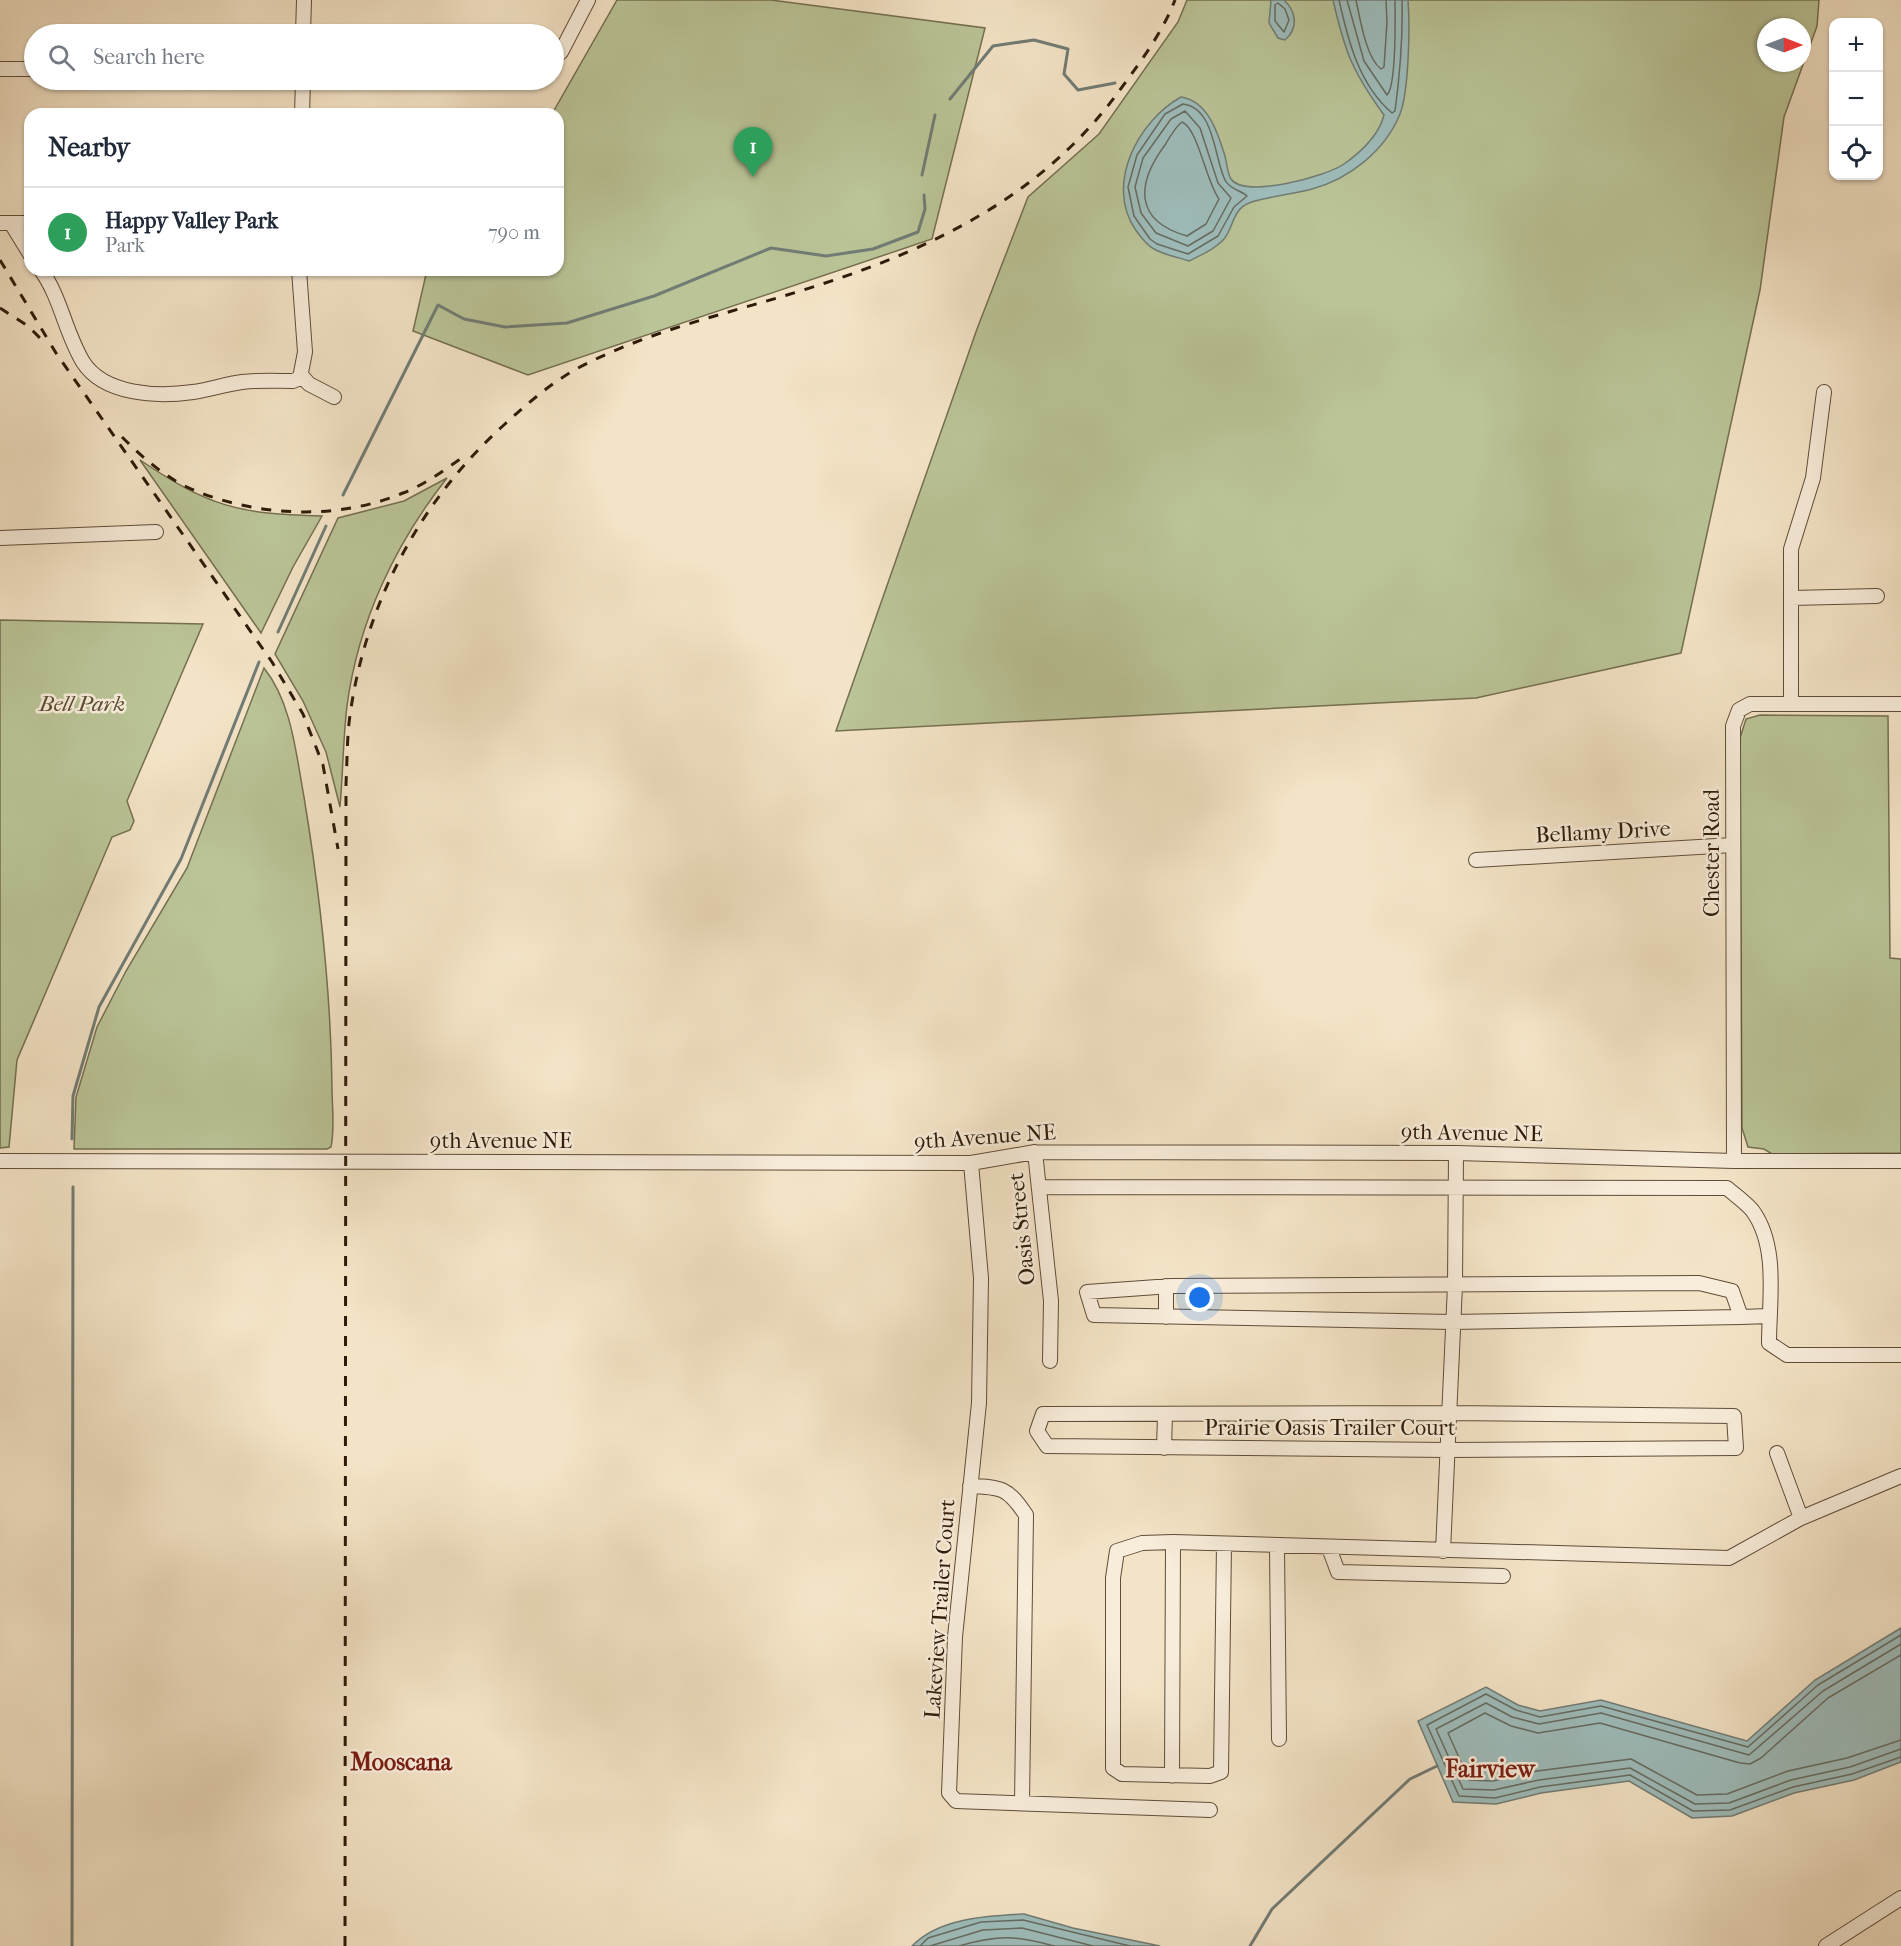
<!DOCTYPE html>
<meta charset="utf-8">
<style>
body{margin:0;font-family:"IM FELL French Canon",serif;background:#f2f2f3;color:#1f2937}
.controls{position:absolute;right:18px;top:18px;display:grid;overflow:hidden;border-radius:12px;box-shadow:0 2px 4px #0004}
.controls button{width:54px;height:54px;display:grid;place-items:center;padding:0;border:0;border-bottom:2px solid #e0e1e3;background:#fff;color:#1f2937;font:30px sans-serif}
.compass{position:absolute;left:1757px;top:18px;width:54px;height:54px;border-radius:50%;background:#fff;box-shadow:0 2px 4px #0004;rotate:90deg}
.you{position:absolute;left:1200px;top:1298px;width:21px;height:21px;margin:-15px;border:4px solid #fff;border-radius:50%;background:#1a73e8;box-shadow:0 0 0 9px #1a73e833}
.badge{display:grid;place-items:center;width:39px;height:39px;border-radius:50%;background:#0f766e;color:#fff;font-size:20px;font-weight:700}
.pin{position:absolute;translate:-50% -50px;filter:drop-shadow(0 2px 3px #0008)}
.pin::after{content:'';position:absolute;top:32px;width:21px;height:18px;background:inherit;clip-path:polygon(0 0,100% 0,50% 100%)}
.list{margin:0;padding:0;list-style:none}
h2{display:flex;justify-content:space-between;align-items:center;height:78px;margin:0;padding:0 24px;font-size:26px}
h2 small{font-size:20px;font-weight:400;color:#747a83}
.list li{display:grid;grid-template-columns:39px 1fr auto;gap:18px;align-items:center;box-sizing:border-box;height:90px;padding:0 24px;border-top:2px solid #e0e1e3}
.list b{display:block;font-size:22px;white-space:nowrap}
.list p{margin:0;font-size:20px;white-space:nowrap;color:#747a83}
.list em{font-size:20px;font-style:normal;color:#747a83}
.icon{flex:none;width:33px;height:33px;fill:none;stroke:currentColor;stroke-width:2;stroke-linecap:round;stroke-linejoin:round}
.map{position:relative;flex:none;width:1901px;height:1946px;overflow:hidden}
.search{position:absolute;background:#fff;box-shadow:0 2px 4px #0004;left:24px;top:24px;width:540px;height:66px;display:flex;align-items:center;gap:15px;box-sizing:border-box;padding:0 21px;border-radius:33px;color:#747a83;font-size:22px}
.panel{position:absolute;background:#fff;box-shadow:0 2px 4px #0004;left:24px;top:108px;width:540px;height:168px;border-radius:18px}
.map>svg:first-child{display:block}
.green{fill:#bac497;stroke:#746f50;stroke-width:1.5;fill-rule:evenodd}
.water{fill:#9ebdbc;stroke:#717c74;stroke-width:1.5}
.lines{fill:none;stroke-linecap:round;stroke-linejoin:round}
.shore{stroke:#666c62;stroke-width:1.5}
.stream{stroke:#717c74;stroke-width:3}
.minor-casing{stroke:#604c38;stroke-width:16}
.minor{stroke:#f8eddb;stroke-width:14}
.rail{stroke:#2e1a08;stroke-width:3;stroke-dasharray:10 10;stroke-linecap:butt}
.labels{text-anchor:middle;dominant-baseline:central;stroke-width:5;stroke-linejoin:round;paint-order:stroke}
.park-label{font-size:22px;font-style:italic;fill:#584d33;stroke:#f8eddb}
.street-label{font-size:22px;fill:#2e1a08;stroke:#f8eddb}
.neighbourhood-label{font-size:24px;font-weight:bold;fill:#7a1f14;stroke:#f8eddb}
</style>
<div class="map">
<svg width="1901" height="1946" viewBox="0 0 1901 1946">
<rect width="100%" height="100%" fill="#f4e4c7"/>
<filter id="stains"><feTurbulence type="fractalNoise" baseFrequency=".00333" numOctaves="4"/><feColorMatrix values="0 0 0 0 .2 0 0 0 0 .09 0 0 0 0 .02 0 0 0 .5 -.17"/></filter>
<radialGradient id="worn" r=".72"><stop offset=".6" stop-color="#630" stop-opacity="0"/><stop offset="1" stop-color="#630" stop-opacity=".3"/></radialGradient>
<!-- green -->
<path class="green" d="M617 0H771L985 28 932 239 528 375 413 331 427 270H558V114H552Z
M1187 0H1819L1817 26 1784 117 1760 290 1681 653 1476 698 836 731 977 329 1028 197 1099 134 1178 22ZM1766 27H1802V63H1766Z
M140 460C210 507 238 514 322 516L293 567 261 633Z
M447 478C395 544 358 622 347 706 343 739 343 773 340 807L326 752 303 701 275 654 338 518 404 501Z
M0 620 203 624 127 801 134 821 130 830 112 837 17 1060 9 1147 0 1148Z
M264 668C292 703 296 754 304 797 320 894 331 990 332 1088 332 1107 335 1128 331 1147L327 1149H74L76 1097 97 1027 126 971 187 868Z
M1760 715 1888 716 1890 958 1901 959V1153L1772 1154 1764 1149 1748 1147 1742 1128 1740 738 1746 719Z"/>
<!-- water -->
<path class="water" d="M1271 0H1284C1296 11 1299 28 1285 40L1278 38 1269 23Z
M1333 0H1408C1410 25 1409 91 1400 114 1385 151 1349 179 1312 189 1295 194 1264 197 1249 203 1232 210 1234 227 1224 239 1215 249 1201 255 1189 261 1178 257 1164 255 1154 249 1146 245 1140 236 1135 229 1105 184 1138 121 1181 97 1208 101 1218 133 1225 156 1227 163 1227 173 1231 179 1245 199 1327 176 1344 164 1361 152 1379 135 1384 115 1352 71 1345 52 1333 0Z
M1901 1628V1762L1854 1780 1794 1793 1732 1816 1692 1818 1629 1781 1541 1793 1496 1804 1453 1802 1418 1721 1486 1687 1518 1705 1540 1711 1601 1700 1747 1741 1815 1680Z
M1024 1914 1073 1928 1160 1946H912C939 1918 986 1916 1024 1914Z"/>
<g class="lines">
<!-- shore -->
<path class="shore" d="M1339 0C1348 40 1359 85 1392 113L1395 111C1400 74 1403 37 1402 0
M1347 0 1364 61 1387 95C1397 85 1395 17 1395 0
M1356 0C1360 18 1366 58 1381 69L1384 67 1387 22 1386 0
M1278 3 1285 9 1289 20 1284 32 1275 21V5Z
M1183 104C1215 108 1214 158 1225 180 1230 190 1241 190 1247 196L1234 207 1218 236 1188 254 1157 244 1150 239 1134 216 1128 187 1137 155 1165 114Z
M1185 111 1200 128 1218 183 1231 198 1213 231 1188 246 1156 233 1141 213 1135 187 1143 158 1171 119Z
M1182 122C1198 128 1206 182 1219 199L1206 224 1187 236C1134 221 1136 184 1165 145 1170 137 1175 127 1182 122Z
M1901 1635 1818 1685 1748 1747 1601 1706 1540 1717 1516 1710 1486 1694 1427 1725 1459 1796 1495 1798 1540 1787 1630 1775 1693 1811 1730 1810 1793 1787 1852 1774 1901 1757
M1901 1644 1823 1691 1749 1755 1601 1713 1539 1724 1512 1717 1486 1703 1436 1729 1463 1789 1494 1790 1539 1780 1630 1768 1695 1804 1729 1803 1791 1780 1850 1767 1901 1749
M1901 1655 1828 1698 1761 1758 1750 1764 1740 1763 1600 1723 1538 1733 1511 1726 1485 1713 1448 1733 1469 1780 1493 1781 1537 1771 1631 1759 1697 1795 1727 1794 1788 1771 1847 1758 1901 1740
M920 1946 928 1938 981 1922 1023 1920 1130 1946
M930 1946 983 1930 1022 1928 1093 1946
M959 1946C997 1935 1016 1935 1054 1946"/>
<!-- stream -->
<path class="stream" d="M950 99 993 46 1034 40 1068 49 1064 74 1078 90 1115 83
M922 175 935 115
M343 495 438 305 464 319 505 327 567 323 654 296 771 248 826 256 873 249 918 232 925 209 924 195
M278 632 326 526
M72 1139 73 1096 99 1007 181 859 259 662
M72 1946 73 1187
M1250 1946 1272 1909 1410 1779 1437 1766"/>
<defs>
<path id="minor" d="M303 34 304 0
M554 57 561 52 588 0
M0 69H34
M302 114 303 80
M0 223H30
M11 223 30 254
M41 270C61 298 65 332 83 362 104 395 157 397 193 392 209 390 226 384 242 382 259 380 276 381 293 381L300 378 305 352 299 270
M301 375 309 384 334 397
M0 538 156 532
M1791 598 1877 596
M1791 704V549L1813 478 1824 392
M1476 860 1733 845
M1035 1152 1051 1301 1050 1361
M0 1161 971 1163 1035 1152 1456 1153 1734 1161H1901
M1734 1161 1733 726 1739 710 1750 704H1901
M971 1163 981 1278 979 1403 955 1637 949 1793 956 1801 1210 1810
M1040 1187 1727 1188C1735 1195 1745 1202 1752 1210 1779 1246 1769 1301 1769 1343L1787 1355H1901
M1166 1286V1317
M1741 1317 1732 1291 1699 1283 1171 1286 1087 1292 1094 1315 1452 1322 1741 1317 1769 1316
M1448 1413 1734 1416 1736 1448 1448 1450 1047 1446 1037 1431 1043 1414Z
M1164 1448 1165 1415
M1777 1453 1801 1518
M970 1486C1002 1487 1008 1488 1026 1515L1022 1803
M1224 1544 1221 1772 1210 1776 1122 1774 1113 1768V1578L1117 1551 1142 1543 1173 1542 1729 1558 1801 1518 1901 1476
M1277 1547 1279 1739
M1329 1548 1338 1572 1503 1576
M1443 1551 1455 1285 1456 1153
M1172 1776 1173 1542
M1826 1946 1901 1898"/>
</defs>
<!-- minor casing -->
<use href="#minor" class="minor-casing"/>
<!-- minor -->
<use href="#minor" class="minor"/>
<!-- rail -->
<path class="rail" d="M0 260 56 353 272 662 303 714 323 765 338 849
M0 308 28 326 43 341
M122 437C143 458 168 480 196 491 260 517 339 520 403 493 426 484 446 469 466 455
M345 1946 346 784C347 764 347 743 349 723 363 607 419 501 505 424 528 403 551 383 578 368 654 328 736 312 816 286 934 248 1041 196 1117 94 1138 65 1162 34 1175 0"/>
</g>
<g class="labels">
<!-- park labels -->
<g class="park-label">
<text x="82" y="704">Bell Park</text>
</g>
<!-- street labels -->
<g class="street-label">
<text transform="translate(1603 832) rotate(-3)">Bellamy Drive</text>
<text transform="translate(1712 853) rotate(-90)">Chester Road</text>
<text transform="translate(1472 1133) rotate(1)">9th Avenue NE</text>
<text transform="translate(985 1137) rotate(-4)">9th Avenue NE</text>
<text x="501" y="1141">9th Avenue NE</text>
<text transform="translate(1022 1229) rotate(-96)">Oasis Street</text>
<text x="1330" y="1428">Prairie Oasis Trailer Court</text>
<text transform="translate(940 1609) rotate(-86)">Lakeview Trailer Court</text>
</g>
<!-- neighbourhood labels -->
<g class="neighbourhood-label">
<text x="401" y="1762">Mooscana</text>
<text x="1490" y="1769">Fairview</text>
</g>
</g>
<rect width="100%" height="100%" filter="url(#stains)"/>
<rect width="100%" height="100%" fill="url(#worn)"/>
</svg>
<div class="controls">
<button>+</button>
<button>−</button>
<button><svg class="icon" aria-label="locate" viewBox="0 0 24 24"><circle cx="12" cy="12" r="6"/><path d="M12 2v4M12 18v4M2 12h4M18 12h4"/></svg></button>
</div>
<svg class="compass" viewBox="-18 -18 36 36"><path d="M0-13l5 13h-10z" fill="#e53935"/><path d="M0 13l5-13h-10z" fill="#747a83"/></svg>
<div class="you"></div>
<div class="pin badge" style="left:753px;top:177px;background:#2e9e5b">1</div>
<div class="search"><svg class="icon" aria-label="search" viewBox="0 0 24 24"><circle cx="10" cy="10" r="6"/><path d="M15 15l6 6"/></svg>Search here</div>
<section class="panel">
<h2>Nearby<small></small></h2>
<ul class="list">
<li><span class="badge" style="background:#2e9e5b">1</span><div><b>Happy Valley Park</b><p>Park</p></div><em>790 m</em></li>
</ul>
</section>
</div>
